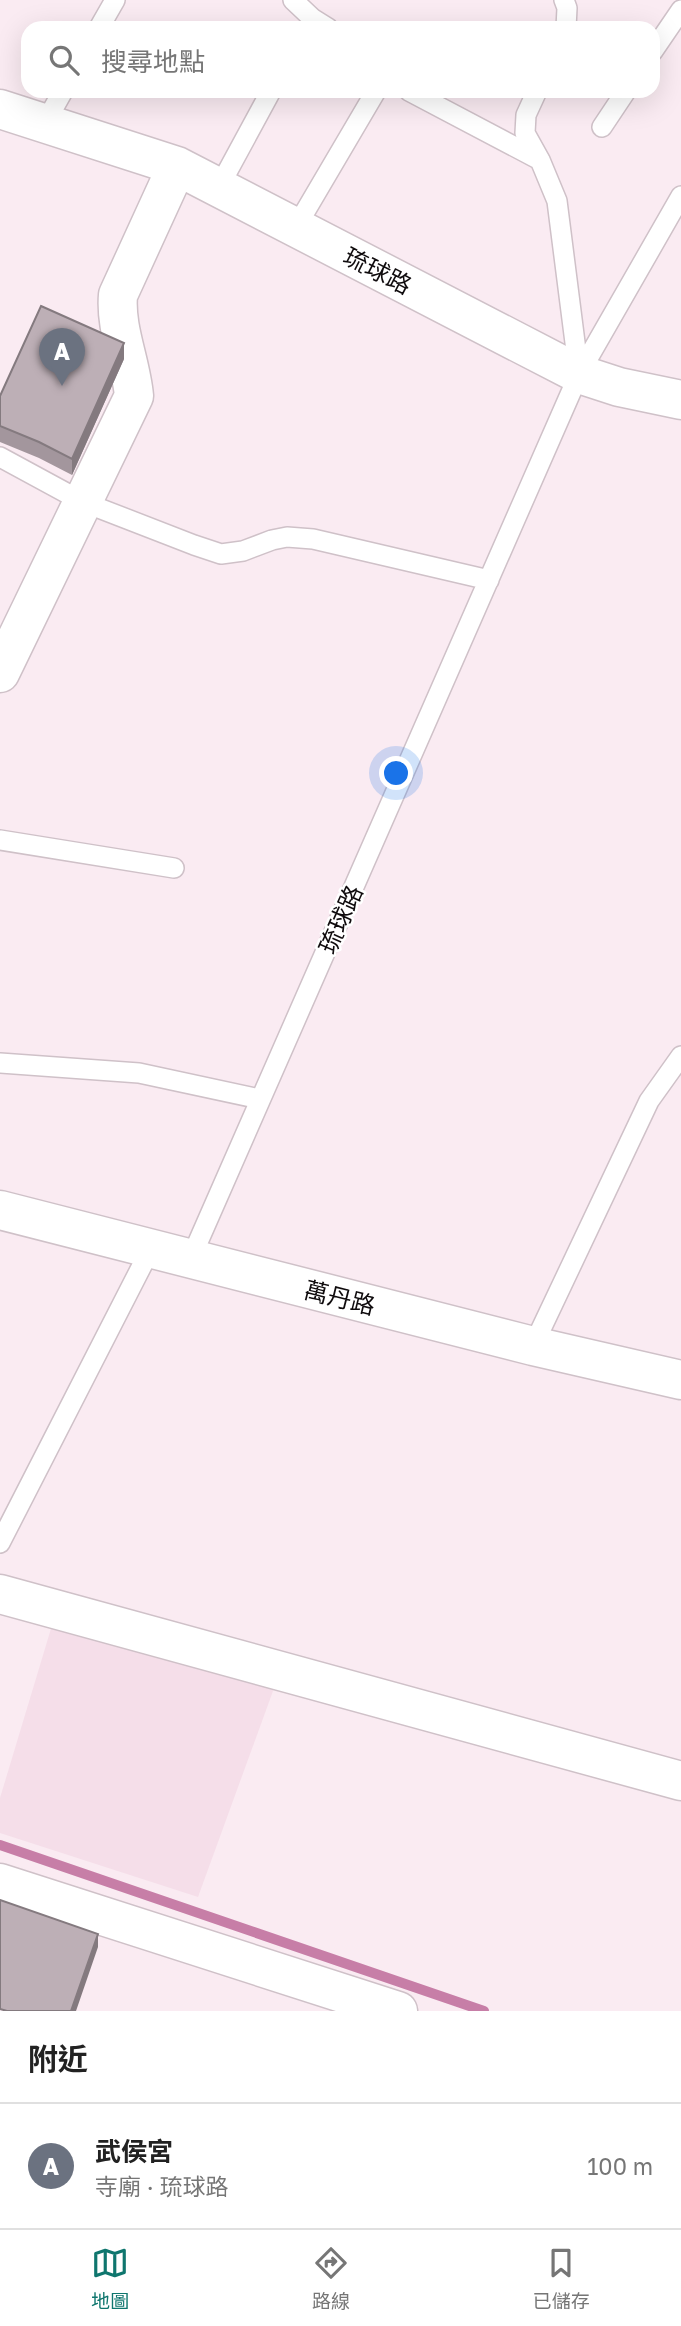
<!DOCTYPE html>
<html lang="zh-TW">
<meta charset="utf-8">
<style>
body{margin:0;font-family:"Golos Text","Noto Sans TC",sans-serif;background:#f6f6f6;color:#222}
.you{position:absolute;left:397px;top:774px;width:24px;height:24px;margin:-18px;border:5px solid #fff;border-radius:50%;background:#1a73e8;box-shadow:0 0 0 10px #1a73e833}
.badge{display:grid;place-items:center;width:46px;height:46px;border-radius:50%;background:#0f766e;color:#fff;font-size:23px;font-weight:700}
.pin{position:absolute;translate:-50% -58px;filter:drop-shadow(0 2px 4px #0008)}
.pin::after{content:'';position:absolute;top:37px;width:24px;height:21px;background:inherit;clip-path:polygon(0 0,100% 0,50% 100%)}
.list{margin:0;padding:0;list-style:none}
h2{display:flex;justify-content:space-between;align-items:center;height:91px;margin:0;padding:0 28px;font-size:30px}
h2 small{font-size:23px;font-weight:400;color:#767676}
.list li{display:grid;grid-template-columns:46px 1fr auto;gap:21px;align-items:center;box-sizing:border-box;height:126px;padding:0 28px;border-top:2px solid #e0e0e0}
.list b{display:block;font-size:26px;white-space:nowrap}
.list p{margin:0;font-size:23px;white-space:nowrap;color:#767676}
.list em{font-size:23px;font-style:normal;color:#767676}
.icon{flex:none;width:38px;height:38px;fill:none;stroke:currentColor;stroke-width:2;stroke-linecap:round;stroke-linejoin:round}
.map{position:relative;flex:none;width:681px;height:2011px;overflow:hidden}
.search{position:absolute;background:#fff;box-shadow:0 7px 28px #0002;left:21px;right:21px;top:21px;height:77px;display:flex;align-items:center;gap:18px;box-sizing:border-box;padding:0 24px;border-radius:21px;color:#767676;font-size:26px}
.sheet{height:217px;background:#fff}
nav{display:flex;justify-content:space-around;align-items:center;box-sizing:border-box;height:98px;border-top:2px solid #e0e0e0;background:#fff;font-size:19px;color:#767676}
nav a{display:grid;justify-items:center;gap:4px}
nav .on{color:#0f766e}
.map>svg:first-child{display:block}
.built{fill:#f5dee9}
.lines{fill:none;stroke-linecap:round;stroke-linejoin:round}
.stream{stroke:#c77ea7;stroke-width:10}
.lane-casing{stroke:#cfc1c8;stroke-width:22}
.street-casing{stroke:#cfc1c8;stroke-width:41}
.secondary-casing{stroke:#cfc1c8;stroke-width:41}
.lane{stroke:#fff;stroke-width:19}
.street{stroke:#fff;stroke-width:38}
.secondary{stroke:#fff;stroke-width:38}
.wall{fill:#a3969d}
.shaded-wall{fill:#847a7f}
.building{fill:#bdafb6;stroke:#847a7f;stroke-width:2}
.labels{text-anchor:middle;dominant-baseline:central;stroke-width:5;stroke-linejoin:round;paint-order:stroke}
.street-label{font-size:24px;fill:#0f0b0d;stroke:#fff}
</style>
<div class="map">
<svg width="681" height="2011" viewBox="0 0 681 2011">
<rect width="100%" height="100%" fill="#faebf2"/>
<!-- built -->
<path class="built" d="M56 1612 277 1680 198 1897 0 1833V1798Z"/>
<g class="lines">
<!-- stream -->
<path class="stream" d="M0 1845 484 2011"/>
<defs>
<path id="lane" d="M293 0 312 18 328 28
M564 0 567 8 566 28
M99 28 115 0
M653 51 681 10
M409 91 540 160
M537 91 526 115 525 133 540 160 557 201 579 374
M45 123 63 91
M602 127 626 91
M219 187 271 91
M296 227 376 91
M0 457 83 502 194 545 221 554 243 551 272 540 287 537 313 539 489 580
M0 840 174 868
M0 1063 139 1073 260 1099
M191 1258 579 374 681 196
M533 1346 649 1101 681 1056
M0 1543 151 1248"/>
<path id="street" d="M0 109 177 166 579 374 619 387 681 400
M0 673 134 396C131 362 115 329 118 295L177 166
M0 1594 681 1781
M0 1883 398 2011"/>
<path id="secondary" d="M0 1210 533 1346 681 1380"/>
</defs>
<!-- lane casing -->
<use href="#lane" class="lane-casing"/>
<!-- street casing -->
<use href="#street" class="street-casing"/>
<!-- secondary casing -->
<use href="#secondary" class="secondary-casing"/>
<!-- lane -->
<use href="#lane" class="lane"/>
<!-- street -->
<use href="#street" class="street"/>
<!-- secondary -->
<use href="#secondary" class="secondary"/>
</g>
<!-- wall -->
<path class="wall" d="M124 359 72 475 39 458 0 442V396Z"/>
<!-- shaded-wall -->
<path class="shaded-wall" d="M124 343V359L72 475V459Z
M98 1934V1947L76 2011H71Z"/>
<!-- building -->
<path class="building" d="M41 306 124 343 72 459 39 442 0 426V396Z
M0 1900 98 1934 71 2011H7L0 2009Z"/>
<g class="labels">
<!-- street labels -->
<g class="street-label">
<text transform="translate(378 270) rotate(27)">琉球路</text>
<text transform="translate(340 919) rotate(-66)">琉球路</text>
<text transform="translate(340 1297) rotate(14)">萬丹路</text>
</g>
</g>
</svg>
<div class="you"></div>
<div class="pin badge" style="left:62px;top:386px;background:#6b7280">A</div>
<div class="search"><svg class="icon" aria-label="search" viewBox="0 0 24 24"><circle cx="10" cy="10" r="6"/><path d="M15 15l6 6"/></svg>搜尋地點</div>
</div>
<section class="sheet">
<h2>附近<small></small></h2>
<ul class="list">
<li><span class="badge" style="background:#6b7280">A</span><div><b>武侯宮</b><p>寺廟 · 琉球路</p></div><em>100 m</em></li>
</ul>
</section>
<nav>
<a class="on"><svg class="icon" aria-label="map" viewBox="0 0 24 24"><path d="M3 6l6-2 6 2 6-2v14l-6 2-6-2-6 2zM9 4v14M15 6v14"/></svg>地圖</a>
<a><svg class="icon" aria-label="directions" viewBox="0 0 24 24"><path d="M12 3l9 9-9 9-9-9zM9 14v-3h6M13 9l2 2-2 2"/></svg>路線</a>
<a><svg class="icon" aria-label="saved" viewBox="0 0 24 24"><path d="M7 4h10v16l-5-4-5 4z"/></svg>已儲存</a>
</nav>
